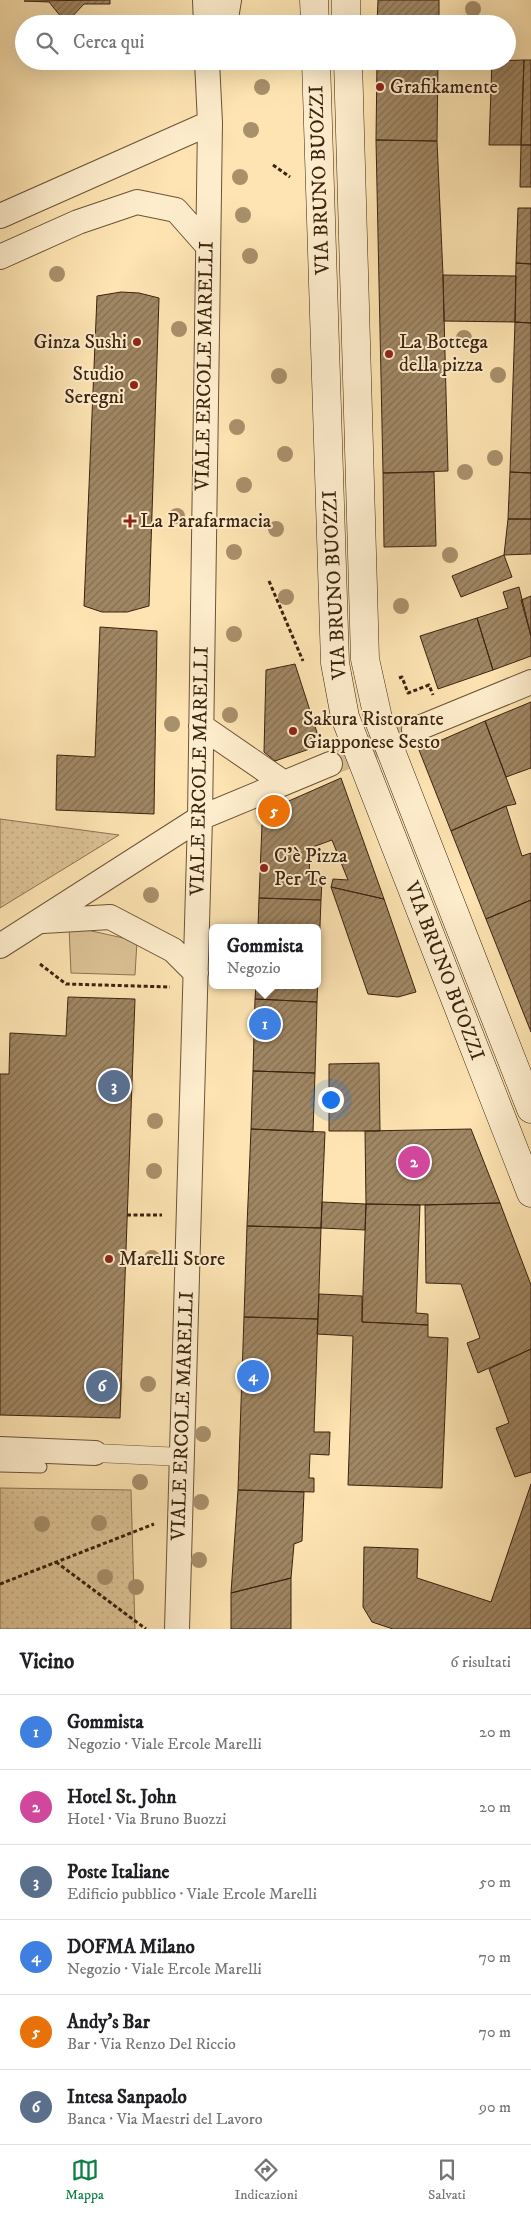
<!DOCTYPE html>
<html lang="it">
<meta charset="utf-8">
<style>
body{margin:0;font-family:"IM FELL DW Pica",serif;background:#f6f6f6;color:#202124}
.you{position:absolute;left:330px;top:1099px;width:18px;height:18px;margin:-12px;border:4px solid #fff;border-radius:50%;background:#1a73e8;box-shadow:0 0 0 8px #1a73e833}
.badge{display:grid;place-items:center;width:32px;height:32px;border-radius:50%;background:#0b8043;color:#fff;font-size:16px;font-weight:700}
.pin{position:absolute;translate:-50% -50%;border:2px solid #fff;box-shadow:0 1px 5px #0006}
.popup{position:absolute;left:209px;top:924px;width:112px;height:65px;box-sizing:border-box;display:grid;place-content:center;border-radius:8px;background:#fff;filter:drop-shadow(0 1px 4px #0005);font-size:16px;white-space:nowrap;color:#757577}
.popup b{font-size:19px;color:#202124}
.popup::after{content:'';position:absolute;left:50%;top:100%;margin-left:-10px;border:10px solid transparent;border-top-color:#fff}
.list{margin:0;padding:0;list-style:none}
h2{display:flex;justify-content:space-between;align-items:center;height:65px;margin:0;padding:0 20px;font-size:21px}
h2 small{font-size:16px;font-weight:400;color:#757577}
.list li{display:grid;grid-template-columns:32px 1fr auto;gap:15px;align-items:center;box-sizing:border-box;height:75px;padding:0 20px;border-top:1px solid #e0e0e0}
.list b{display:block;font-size:19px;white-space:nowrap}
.list p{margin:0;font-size:16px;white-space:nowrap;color:#757577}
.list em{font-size:16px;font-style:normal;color:#757577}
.icon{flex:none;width:28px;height:28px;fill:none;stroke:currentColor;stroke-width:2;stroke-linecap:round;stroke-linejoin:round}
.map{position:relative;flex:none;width:531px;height:1629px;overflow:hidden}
.search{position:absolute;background:#fff;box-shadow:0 5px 20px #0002;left:15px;right:15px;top:15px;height:55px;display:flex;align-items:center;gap:12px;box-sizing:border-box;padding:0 18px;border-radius:28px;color:#757577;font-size:19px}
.sheet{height:515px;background:#fff}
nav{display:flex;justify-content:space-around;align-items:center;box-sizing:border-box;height:70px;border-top:1px solid #e0e0e0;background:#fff;font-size:14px;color:#757577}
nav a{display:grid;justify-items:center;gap:2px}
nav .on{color:#0b8043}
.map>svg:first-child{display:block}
.grass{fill:#dcc396;stroke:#8c7352}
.park{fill:url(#park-dots);stroke:#8c7352}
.building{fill:url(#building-hatch);stroke:#3b230f}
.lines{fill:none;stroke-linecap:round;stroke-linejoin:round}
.minor-tunnel{stroke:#d6bd91;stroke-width:24;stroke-dasharray:24 12;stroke-linecap:butt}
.service-casing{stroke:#6c5338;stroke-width:13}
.pedestrian-casing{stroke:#6c5338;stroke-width:19}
.minor-casing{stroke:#6c5338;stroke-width:26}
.secondary-casing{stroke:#3b230f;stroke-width:29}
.path{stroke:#3b230f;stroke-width:3;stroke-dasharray:4 2.5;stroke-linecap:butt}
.service{stroke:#feedcd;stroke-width:11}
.pedestrian{stroke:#feedcd;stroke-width:18}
.minor{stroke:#feedcd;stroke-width:24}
.secondary{stroke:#feedcd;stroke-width:28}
.tree{fill:#a8906b}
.poi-dot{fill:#8f2418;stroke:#feedcd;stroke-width:2}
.labels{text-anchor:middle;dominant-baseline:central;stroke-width:4;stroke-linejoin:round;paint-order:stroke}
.poi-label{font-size:20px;fill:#3b230f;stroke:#feedcd;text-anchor:start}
.street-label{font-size:20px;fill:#3b230f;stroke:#feedcd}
</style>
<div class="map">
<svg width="531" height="1629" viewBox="0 0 531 1629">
<defs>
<pattern id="park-dots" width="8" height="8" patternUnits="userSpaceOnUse" patternTransform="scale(1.25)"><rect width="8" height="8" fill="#dcc396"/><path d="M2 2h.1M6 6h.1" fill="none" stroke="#bea780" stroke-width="1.8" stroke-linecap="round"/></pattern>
<pattern id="building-hatch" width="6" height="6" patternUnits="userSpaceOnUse" patternTransform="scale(1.25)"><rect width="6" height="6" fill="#a08764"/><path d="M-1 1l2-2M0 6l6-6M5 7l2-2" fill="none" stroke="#846e51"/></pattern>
</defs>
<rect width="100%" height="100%" fill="#fde4b2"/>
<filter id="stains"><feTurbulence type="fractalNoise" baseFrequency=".004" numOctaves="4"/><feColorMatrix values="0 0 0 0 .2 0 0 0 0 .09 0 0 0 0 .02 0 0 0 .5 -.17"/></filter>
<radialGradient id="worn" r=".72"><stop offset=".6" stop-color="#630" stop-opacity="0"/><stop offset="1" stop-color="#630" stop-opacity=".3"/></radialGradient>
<!-- grass -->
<path class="grass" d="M69 926 137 941 135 975 71 973Z"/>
<!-- park -->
<path class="park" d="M0 819 119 835 0 908Z
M0 1488 131 1490 135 1629H0Z"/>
<!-- building -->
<path class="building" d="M110 0V4H84L66 23 49 2 24 1Z
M378 0H439V24H377Z
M524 60 521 145H489L492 61Z
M524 60H531V145H521Z
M377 61H438L437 141 376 140Z
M376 140 437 141 443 275 448 471 383 473Z
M521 145H531V187H520Z
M518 208H531V264L516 263Z
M516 263 531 264V323L515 322Z
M443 275 516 276 515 322 444 321Z
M121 292 139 293 159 298 149 606 127 612H102L84 606 97 296Z
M515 322 531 323V473L510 472Z
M434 472 436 546 384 547 383 473Z
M510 472 531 473V519H508Z
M508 519H531V554L504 555Z
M504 555 512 577 461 597 452 576Z
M519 587 531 636V656L493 670 477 618 508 608 503 592Z
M531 596V636L521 600Z
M477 618 493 670 438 689 420 636Z
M100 627 157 631 154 814 56 810 57 755 95 757Z
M295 664 321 745 275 761 264 752 266 670Z
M531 702V768L506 777 485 721Z
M485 721 516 804 506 806 451 831 419 750Z
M341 778 384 899 331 887 333 879 348 880 332 840 310 848 309 880H322L321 900 259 898 262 825 266 811Z
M506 806 522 856 531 853V900L486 919 451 831Z
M331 887 384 899 416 992 398 997 368 994Z
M259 898 321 900 317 1002 255 999 256 985H318V928H258Z
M531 900V1032L486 919Z
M68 997 135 999 120 1418 0 1415V1074H9L10 1033 66 1036Z
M255 999 317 1002 315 1073 253 1071Z
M379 1063 380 1131H329V1064Z
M253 1071 315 1073 313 1132 251 1129Z
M251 1129 325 1132 321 1228 247 1226Z
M471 1129 500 1203 420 1205 366 1204 365 1131Z
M322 1202 366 1204 365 1230 321 1228Z
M500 1203 531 1285V1349L478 1373 467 1343 480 1338 461 1284 426 1283 425 1205Z
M366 1204 420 1205 416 1313 428 1314V1325L362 1322Z
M247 1226 321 1228 318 1319 244 1317Z
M319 1294 362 1296V1322L428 1325V1337L448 1338 442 1488 348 1485 353 1336 317 1334Z
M244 1317 318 1319 314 1432H330L329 1455 310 1454 309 1478H314V1492L238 1490Z
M531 1349V1472L515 1477 496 1428 509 1423 489 1369Z
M531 1484V1629H393L372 1622 363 1607 364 1547 418 1549 417 1578 491 1602Z
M238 1490 304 1492 302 1541 294 1544 291 1578 231 1593Z
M291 1578V1629H231V1593Z"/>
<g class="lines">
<!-- minor-tunnel -->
<path class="minor-tunnel" d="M330 764 414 730"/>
<defs>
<path id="service" d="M0 1466 41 1467"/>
<path id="pedestrian" d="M95 1453 183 1457"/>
<path id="minor" d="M205 0 206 24
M225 24 229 0
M0 216 210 123
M0 257 78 222 137 202 176 210 206 244
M201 726 284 783
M414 730 531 682
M43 921 110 917 173 950 196 973
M0 946 200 818 330 764
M0 1449 95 1453
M177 1629 200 818 210 123 207 61"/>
<path id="secondary" d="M314 0 315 24
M346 0V24
M316 61 335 663 345 717 531 1193
M348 61 365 659 378 718 531 1109"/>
</defs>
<!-- service casing -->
<use href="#service" class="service-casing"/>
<!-- pedestrian casing -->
<use href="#pedestrian" class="pedestrian-casing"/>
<!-- minor casing -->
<use href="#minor" class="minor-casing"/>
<!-- secondary casing -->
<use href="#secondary" class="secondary-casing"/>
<!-- path -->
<path class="path" d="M273 165 290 177
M269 581 303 661
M399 678 402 677 408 693 429 685 433 695
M40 964 66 984 170 987
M127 1215H162
M56 1562 146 1629
M0 1584 154 1524"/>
<!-- service -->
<use href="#service" class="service"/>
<!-- pedestrian -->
<use href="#pedestrian" class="pedestrian"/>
<!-- minor -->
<use href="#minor" class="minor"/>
<!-- secondary -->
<use href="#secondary" class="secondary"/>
</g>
<!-- trees -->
<g class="tree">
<circle cx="473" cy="9" r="8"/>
<circle cx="262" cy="87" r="8"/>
<circle cx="251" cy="130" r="8"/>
<circle cx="240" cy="177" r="8"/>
<circle cx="243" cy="215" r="8"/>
<circle cx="250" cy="256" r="8"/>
<circle cx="57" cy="274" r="8"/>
<circle cx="179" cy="329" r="8"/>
<circle cx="464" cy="338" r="8"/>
<circle cx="498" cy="375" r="8"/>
<circle cx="279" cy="376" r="8"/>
<circle cx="237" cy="427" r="8"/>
<circle cx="285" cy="454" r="8"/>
<circle cx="495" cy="458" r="8"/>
<circle cx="465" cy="472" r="8"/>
<circle cx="244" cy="485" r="8"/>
<circle cx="177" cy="516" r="8"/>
<circle cx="276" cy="529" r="8"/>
<circle cx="234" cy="552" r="8"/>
<circle cx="450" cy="555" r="8"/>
<circle cx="286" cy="597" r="8"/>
<circle cx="401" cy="606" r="8"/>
<circle cx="234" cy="634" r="8"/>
<circle cx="230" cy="715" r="8"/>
<circle cx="172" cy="724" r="8"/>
<circle cx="151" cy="895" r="8"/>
<circle cx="155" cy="1121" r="8"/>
<circle cx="154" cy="1171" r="8"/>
<circle cx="152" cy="1258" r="8"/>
<circle cx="148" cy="1384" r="8"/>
<circle cx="203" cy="1434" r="8"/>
<circle cx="140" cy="1482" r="8"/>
<circle cx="201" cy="1502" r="8"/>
<circle cx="99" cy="1523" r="8"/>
<circle cx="42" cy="1524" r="8"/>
<circle cx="199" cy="1560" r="8"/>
<circle cx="105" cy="1577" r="8"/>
<circle cx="136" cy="1587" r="8"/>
</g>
<!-- markers -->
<g class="poi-dot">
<circle cx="380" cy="87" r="5"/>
<circle cx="137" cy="342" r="5"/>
<circle cx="389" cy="354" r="5"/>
<circle cx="134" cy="385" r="5"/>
<path d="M127.5 513.5h5v5h5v5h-5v5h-5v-5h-5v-5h5z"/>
<circle cx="293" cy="731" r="5"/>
<circle cx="264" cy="868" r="5"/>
<circle cx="109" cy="1259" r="5"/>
</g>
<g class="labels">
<!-- poi labels -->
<g class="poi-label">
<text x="390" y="87">Grafikamente</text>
<text x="127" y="342" text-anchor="end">Ginza Sushi</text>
<text x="399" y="342">La Bottega<tspan x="399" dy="23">della pizza</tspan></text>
<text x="124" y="374" text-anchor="end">Studio<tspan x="124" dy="23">Seregni</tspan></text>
<text x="140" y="521">La Parafarmacia</text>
<text x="303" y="719">Sakura Ristorante<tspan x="303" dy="23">Giapponese Sesto</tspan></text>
<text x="274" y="856">C'è Pizza<tspan x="274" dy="23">Per Te</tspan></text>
<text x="119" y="1259">Marelli Store</text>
</g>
<!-- street labels -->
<g class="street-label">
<text transform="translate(320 180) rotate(-92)">VIA BRUNO BUOZZI</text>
<text transform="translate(205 366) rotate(-89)">VIALE ERCOLE MARELLI</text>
<text transform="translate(335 585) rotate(-93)">VIA BRUNO BUOZZI</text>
<text transform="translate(200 771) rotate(-89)">VIALE ERCOLE MARELLI</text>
<text transform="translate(444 971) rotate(69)">VIA BRUNO BUOZZI</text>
<text transform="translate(183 1416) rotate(-88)">VIALE ERCOLE MARELLI</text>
</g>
</g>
<rect width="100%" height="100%" filter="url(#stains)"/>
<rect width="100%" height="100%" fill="url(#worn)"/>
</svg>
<div class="you"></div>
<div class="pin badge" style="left:265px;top:1024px;background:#3f7fe0">1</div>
<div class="popup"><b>Gommista</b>Negozio</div>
<div class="pin badge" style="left:414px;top:1162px;background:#d1479c">2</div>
<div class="pin badge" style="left:114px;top:1086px;background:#5c6f8a">3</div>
<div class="pin badge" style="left:253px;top:1376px;background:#3f7fe0">4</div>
<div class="pin badge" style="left:274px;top:811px;background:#e8710a">5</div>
<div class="pin badge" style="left:102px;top:1386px;background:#5c6f8a">6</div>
<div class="search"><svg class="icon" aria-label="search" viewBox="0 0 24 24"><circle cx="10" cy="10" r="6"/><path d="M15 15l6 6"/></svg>Cerca qui</div>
</div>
<section class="sheet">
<h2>Vicino<small>6 risultati</small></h2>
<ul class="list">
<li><span class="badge" style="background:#3f7fe0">1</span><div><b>Gommista</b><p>Negozio · Viale Ercole Marelli</p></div><em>20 m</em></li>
<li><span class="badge" style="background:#d1479c">2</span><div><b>Hotel St. John</b><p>Hotel · Via Bruno Buozzi</p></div><em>20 m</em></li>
<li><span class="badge" style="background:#5c6f8a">3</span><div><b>Poste Italiane</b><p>Edificio pubblico · Viale Ercole Marelli</p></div><em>50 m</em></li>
<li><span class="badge" style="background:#3f7fe0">4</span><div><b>DOFMA Milano</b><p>Negozio · Viale Ercole Marelli</p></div><em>70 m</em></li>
<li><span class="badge" style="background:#e8710a">5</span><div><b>Andy's Bar</b><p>Bar · Via Renzo Del Riccio</p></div><em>70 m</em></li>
<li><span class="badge" style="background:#5c6f8a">6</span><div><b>Intesa Sanpaolo</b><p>Banca · Via Maestri del Lavoro</p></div><em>90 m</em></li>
</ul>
</section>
<nav>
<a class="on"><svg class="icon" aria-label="map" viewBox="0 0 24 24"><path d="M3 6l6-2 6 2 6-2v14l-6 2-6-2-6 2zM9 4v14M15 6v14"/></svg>Mappa</a>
<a><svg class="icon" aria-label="directions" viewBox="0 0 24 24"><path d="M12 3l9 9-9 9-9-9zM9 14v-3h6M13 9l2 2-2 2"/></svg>Indicazioni</a>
<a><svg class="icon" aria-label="saved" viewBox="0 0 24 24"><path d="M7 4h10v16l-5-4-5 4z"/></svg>Salvati</a>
</nav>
